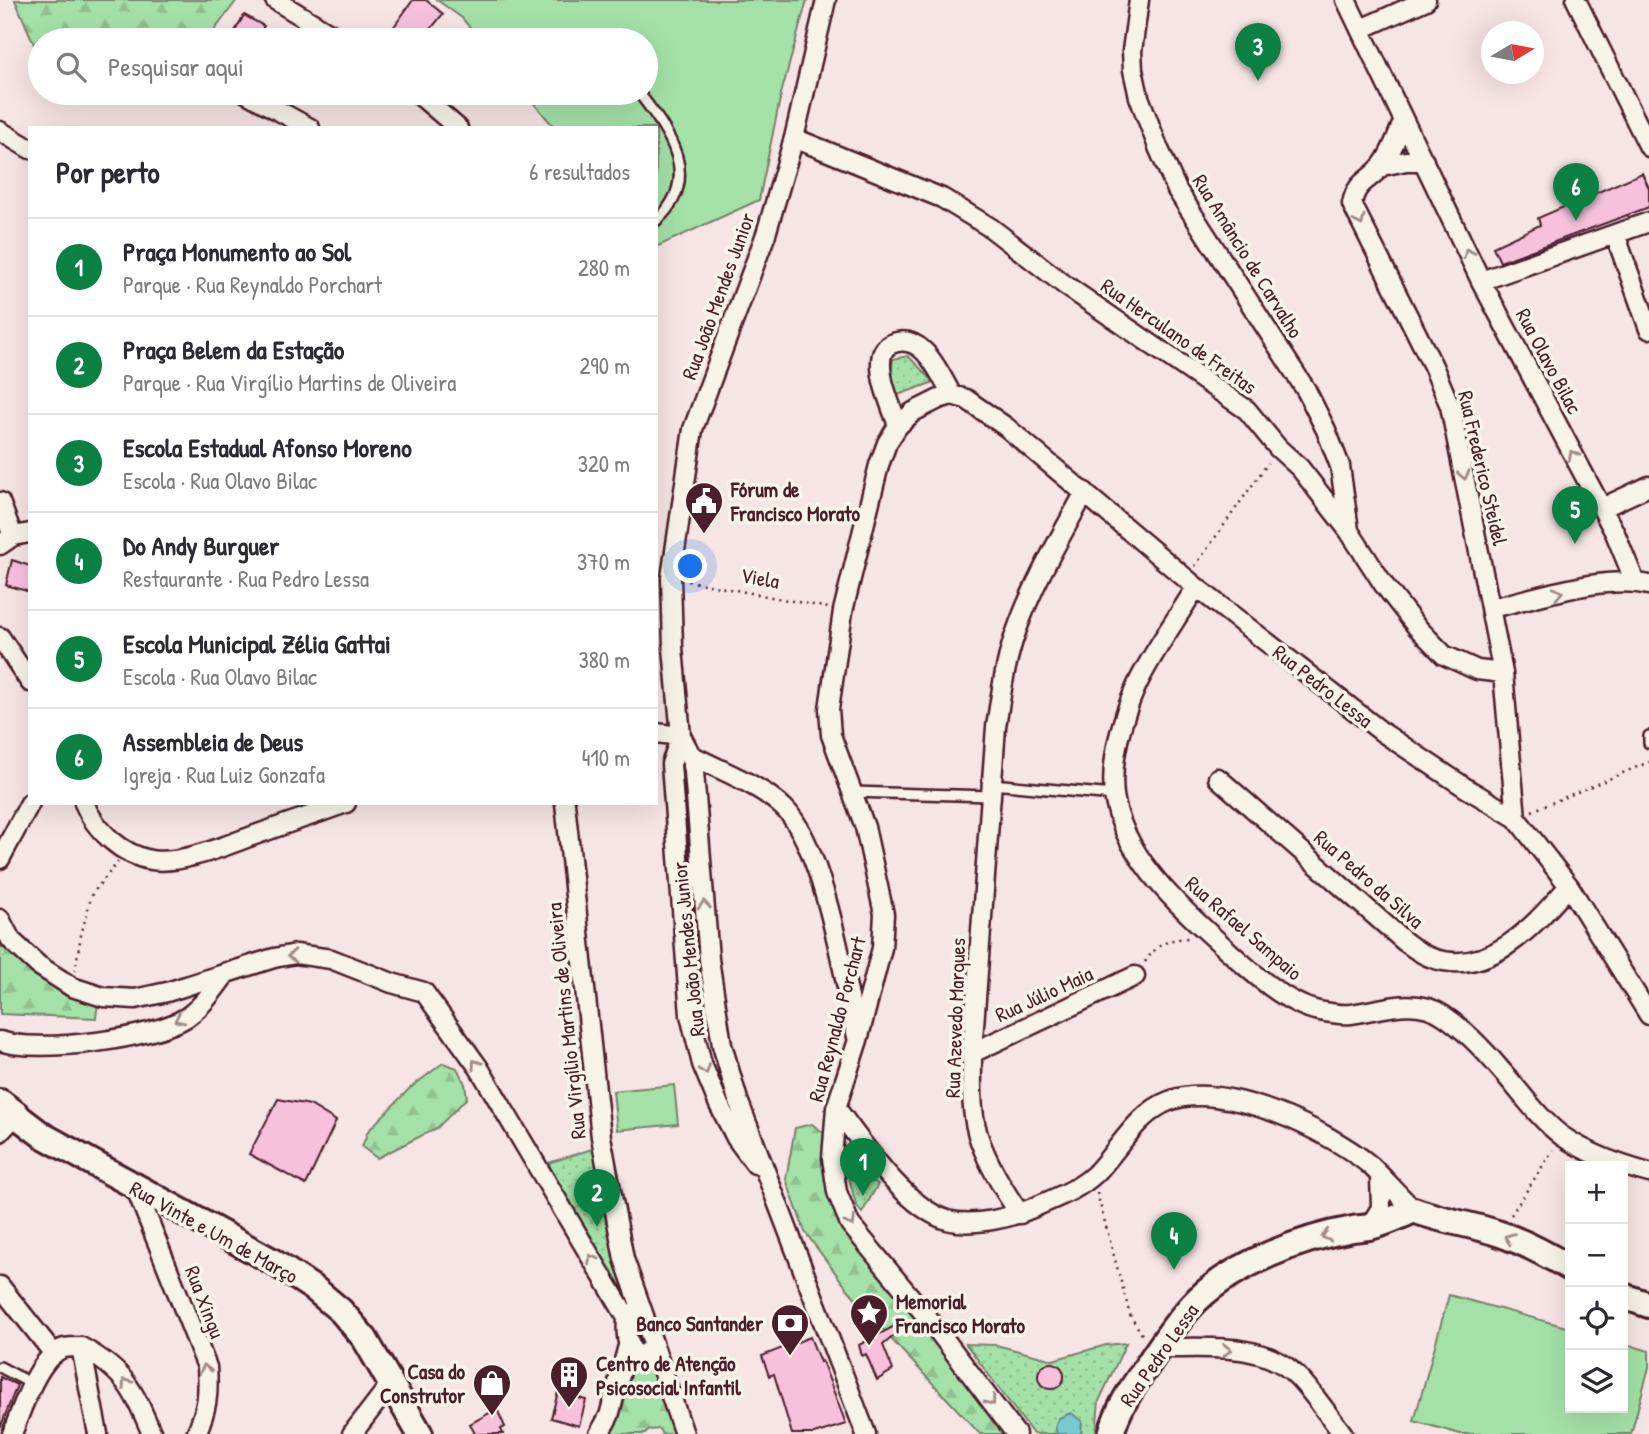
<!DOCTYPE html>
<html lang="pt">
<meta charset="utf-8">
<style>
body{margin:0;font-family:"Patrick Hand",sans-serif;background:#f7f7f7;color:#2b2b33}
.controls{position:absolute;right:21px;bottom:21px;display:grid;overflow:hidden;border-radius:0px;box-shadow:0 7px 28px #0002}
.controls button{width:63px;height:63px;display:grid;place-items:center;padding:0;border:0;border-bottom:2px solid #e1e1e2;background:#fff;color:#2b2b33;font:35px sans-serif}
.compass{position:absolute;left:1481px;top:21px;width:63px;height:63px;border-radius:50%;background:#fff;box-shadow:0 7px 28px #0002;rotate:80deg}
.you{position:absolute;left:691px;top:567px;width:24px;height:24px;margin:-18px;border:5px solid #fff;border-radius:50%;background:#1a73e8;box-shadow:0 0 0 10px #1a73e833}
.badge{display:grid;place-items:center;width:46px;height:46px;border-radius:50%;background:#0b8043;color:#fff;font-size:23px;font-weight:700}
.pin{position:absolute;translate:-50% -58px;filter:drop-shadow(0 2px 4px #0008)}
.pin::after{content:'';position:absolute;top:37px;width:24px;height:21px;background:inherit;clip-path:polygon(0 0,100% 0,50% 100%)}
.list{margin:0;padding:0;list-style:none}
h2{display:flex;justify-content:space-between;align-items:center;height:91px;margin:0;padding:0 28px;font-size:30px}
h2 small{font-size:23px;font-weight:400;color:#7c7c81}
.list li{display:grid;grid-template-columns:46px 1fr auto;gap:21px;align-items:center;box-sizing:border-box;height:98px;padding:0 28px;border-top:2px solid #e1e1e2}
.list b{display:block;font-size:26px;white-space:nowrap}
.list p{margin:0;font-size:23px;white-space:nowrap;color:#7c7c81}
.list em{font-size:23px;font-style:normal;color:#7c7c81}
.icon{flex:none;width:38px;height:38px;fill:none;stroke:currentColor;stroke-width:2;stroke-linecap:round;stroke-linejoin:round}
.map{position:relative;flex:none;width:1649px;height:1434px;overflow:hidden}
.search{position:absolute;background:#fff;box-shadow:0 7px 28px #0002;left:28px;top:28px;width:630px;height:77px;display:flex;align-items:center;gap:18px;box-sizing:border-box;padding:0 24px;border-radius:38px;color:#7c7c81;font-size:26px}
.panel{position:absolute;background:#fff;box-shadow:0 7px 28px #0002;left:28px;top:126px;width:630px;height:679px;border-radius:0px}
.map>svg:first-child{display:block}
.grass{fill:url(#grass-dots);stroke:#77806a;stroke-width:2}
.forest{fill:url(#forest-firs);stroke:#77806a;stroke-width:2}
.garden{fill:#a4e1a8;stroke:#77806a;stroke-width:2}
.water{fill:#78cad0;stroke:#66868e;stroke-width:2}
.building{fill:#f7c1dc;stroke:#4a1f2b;stroke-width:2}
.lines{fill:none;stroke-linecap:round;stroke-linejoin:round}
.lane-casing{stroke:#4a1f2b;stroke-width:14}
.street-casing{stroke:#4a1f2b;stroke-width:23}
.secondary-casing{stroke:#4a1f2b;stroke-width:30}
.primary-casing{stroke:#4a1f2b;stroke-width:32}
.path{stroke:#4a1f2b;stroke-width:2.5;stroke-dasharray:2 5;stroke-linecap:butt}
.lane{stroke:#f7f3e8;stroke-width:9}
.street{stroke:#f7f3e8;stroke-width:18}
.secondary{stroke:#f7f3e8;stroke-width:24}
.primary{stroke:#f7f3e8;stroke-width:26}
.oneway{stroke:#a0898a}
.labels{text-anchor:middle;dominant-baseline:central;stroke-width:7;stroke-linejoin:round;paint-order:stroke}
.street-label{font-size:21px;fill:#4a1f2b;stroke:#f7f3e8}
.poi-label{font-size:21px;font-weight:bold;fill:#4a1f2b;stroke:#f7f3e8;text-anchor:start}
</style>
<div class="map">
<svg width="1649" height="1434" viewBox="0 0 1649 1434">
<defs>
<pattern id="grass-dots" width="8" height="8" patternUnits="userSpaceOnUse" patternTransform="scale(1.75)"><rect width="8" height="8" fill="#a4e1a8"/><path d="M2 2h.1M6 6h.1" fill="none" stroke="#8fc191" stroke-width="1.8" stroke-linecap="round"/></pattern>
<pattern id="forest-firs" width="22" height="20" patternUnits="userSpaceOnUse" patternTransform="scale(1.75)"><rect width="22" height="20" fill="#a4e1a8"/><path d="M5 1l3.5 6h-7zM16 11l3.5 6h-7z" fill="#8fc191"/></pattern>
</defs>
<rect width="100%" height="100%" fill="#f7e4e4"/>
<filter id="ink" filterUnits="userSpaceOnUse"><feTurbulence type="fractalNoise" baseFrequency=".0143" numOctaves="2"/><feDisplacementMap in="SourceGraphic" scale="14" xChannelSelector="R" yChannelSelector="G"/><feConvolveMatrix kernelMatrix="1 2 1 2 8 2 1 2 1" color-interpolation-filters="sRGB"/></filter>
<g filter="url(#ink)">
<!-- grass -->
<path class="grass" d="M908 356 934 382 898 395 891 375 893 359Z
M595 1148 627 1290 628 1298 622 1300 548 1163Z
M845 1162 878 1184 862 1213 856 1205Z
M1126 1343 1099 1401 1096 1434H1033L966 1344 996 1345 1053 1360 1106 1345Z"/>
<!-- forest -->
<path class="forest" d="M15 0H237L207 40H40V58Z
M0 945C30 972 61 988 98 1002L96 1018 0 1014Z
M443 1063 457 1068 465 1084 467 1098 437 1128 377 1158 362 1147 368 1131 409 1089Z
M812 1124 824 1133 826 1173 835 1206 1005 1434H980L894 1342 846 1287 805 1232 786 1179 795 1128Z
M654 1364 679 1434H662L659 1429 649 1430 645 1434H606L626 1378 633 1366Z"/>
<!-- garden -->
<path class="garden" d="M437 0H807L781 94 759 200 656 247V128H555L525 93H646V40H480L462 18Z
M674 1085 678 1124 617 1130 613 1091Z
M1449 1295 1570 1328V1408H1623V1343L1649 1351V1367L1631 1434H1460L1414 1421Z"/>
<!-- water -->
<path class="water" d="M1071 1413 1082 1421 1081 1434H1057L1055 1426 1059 1418Z"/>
<!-- building -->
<path class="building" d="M413 0H426L443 14 422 40H394L388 35Z
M244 15 264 26 256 40H248L234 33Z
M1642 173 1649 188V207L1500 262 1493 247 1540 225 1538 218Z
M12 560 30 566V592L6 585Z
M278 1099 310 1105 336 1121 306 1185 249 1154Z
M900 1323 903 1328 883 1345 893 1370 877 1380 866 1354 862 1356 859 1345Z
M810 1337 820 1362 822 1361 846 1424 814 1434H792L774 1374 769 1376 762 1356Z
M1038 1376a13 13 0 1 1 26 0a13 13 0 1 1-26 0Z
M0 1377 17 1385 1 1426H0Z
M558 1392 586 1400 579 1426 551 1418Z
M497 1409 505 1427 501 1429 503 1434H475L470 1424Z"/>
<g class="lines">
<defs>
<path id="lane" d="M639 93C670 133 703 179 656 221
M1649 736V743
M992 784 1114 795
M851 792 991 796
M0 1367 32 1384"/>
<path id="street" d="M275 0 341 40
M826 0 794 138 766 234 693 429 671 578 673 648 681 736 691 755 694 772 709 959 722 1045 738 1100 866 1434
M1139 0 1132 51 1133 70 1139 97 1158 147 1177 190 1306 390 1326 430 1340 466 1349 530
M1346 0 1481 281 1615 533 1635 582
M1576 0 1649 147
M1361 29 1426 0
M246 93 310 128
M417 93 458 128
M1403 122C1397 136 1392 152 1383 164 1371 181 1356 180 1352 204L1433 366 1450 406 1503 673 1516 818
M0 131 30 149
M794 138 942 198 991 228 1065 285 1247 410 1278 448 1300 468 1349 531 1384 585 1416 626 1444 655 1477 670 1503 673
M1382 166 1406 161H1424
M1615 234 1649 329
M1481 281 1649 222
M898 426C892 407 880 383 881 362 881 355 884 347 891 344 923 330 940 375 952 395
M0 502 13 536
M1602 508 1649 486
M0 545 13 536 30 533
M1196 587C1177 619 1151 654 1136 687 1122 718 1110 761 1114 795 1122 852 1172 900 1212 936 1240 961 1282 1004 1319 1011 1329 1013 1341 1015 1351 1014 1381 1010 1415 996 1443 1015 1464 1029 1485 1051 1501 1070 1521 1092 1538 1118 1562 1136 1588 1154 1619 1165 1649 1173
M1491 608C1537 598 1603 574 1649 585
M0 637 30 682
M656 733 681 736
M681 736 671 764 690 1015 702 1064 719 1105 736 1138 755 1164
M691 755C721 771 759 784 784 808 823 845 845 981 857 1037
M1218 778 1404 941C1412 947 1422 955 1432 958 1490 978 1535 924 1569 886
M84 803C95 830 122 855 151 860 181 865 226 845 255 835 285 824 316 814 346 803
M565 803 601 1137 624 1259 643 1313
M0 859 30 803
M0 919 11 940 38 965 72 987 103 997 135 999 167 992 274 958 296 954 331 959 392 983 424 992 479 1068 627 1318
M0 1041C38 1054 153 1039 187 1017 204 1005 215 988 227 972
M972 1053 1135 976
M836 1108C862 1142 905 1207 947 1220 973 1227 1011 1218 1035 1207 1055 1198 1078 1190 1095 1174 1118 1151 1137 1113 1169 1101 1223 1080 1328 1130 1370 1165 1385 1179 1399 1196 1414 1210
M0 1132 16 1115
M136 1189 207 1367C209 1395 207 1409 196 1434
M1020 1214C1004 1191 990 1168 980 1141 970 1115 972 1081 972 1053L996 727C1001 695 1005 662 1016 632 1033 583 1060 538 1085 492
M1369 1227 1381 1208 1380 1176
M0 1286 54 1354
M634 1312 643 1313 654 1346 643 1356C625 1353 626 1333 627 1318Z
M654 1346 684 1434
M81 1347C125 1371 133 1389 152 1434
M81 1347 98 1434
M1159 1348C1204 1349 1265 1340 1299 1378 1315 1395 1328 1415 1343 1434
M12 1434C21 1411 38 1356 64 1348 69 1347 76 1347 81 1347
M352 1434 392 1382
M599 1434 609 1416 629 1342
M1016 1434 932 1323 850 1224 837 1192 832 1158 836 1108 858 1040 882 948 884 914 865 827 831 735 829 709 843 611 879 465 887 443 898 426 913 412 939 399 952 395 966 399 1006 427 1196 587 1382 732 1466 788 1516 818 1569 886 1649 1015"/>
<path id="secondary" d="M16 1115 42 1135 272 1261 316 1290 341 1311 365 1339 420 1434
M1623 1296 1649 1305
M1111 1434C1119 1403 1138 1380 1155 1354 1168 1335 1181 1316 1198 1299 1236 1263 1302 1238 1353 1229 1358 1228 1364 1228 1369 1227 1384 1224 1400 1216 1414 1210 1442 1221 1472 1224 1500 1234 1524 1242 1548 1255 1570 1268"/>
<path id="primary" d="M0 1103 16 1115"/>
</defs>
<!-- lane casing -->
<use href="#lane" class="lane-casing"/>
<!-- street casing -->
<use href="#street" class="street-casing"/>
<!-- secondary casing -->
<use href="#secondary" class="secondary-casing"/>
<!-- primary casing -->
<use href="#primary" class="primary-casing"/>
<!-- path -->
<path class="path" d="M1195 566 1268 463
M688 581 829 608
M1532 811 1649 762
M1145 962C1157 944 1168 939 1188 938
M75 971 81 935 92 894 118 862
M1097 1193 1130 1315 1143 1336
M1511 1215 1553 1150"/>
<!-- lane -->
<use href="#lane" class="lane"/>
<!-- street -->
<use href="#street" class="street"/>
<!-- secondary -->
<use href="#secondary" class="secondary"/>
<!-- primary -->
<use href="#primary" class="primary"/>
</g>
<!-- one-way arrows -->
<defs><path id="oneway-chevron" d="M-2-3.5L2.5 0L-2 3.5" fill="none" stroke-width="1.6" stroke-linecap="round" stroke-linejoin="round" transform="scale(1.75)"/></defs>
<g class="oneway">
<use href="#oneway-chevron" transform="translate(1360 221) rotate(65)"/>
<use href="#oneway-chevron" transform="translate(1468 253) rotate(-115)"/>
<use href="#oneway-chevron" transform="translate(1573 455) rotate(-119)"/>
<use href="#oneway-chevron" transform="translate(1464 475) rotate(79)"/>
<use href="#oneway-chevron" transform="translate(1558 593) rotate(-12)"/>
<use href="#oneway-chevron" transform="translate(704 905) rotate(-95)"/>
<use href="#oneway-chevron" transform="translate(292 956) rotate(176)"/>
<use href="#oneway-chevron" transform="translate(179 1019) rotate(154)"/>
<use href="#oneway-chevron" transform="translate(476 1064) rotate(-125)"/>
<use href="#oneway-chevron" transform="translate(705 1070) rotate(70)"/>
<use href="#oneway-chevron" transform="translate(851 1222) rotate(60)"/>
<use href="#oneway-chevron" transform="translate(1326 1236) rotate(165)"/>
<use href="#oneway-chevron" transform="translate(1509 1238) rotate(-158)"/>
<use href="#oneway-chevron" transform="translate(592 1259) rotate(-120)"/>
<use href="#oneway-chevron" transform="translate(1227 1350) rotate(1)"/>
<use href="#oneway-chevron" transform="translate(205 1369) rotate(-102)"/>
<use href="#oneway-chevron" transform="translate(126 1383) rotate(-127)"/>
<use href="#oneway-chevron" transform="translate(991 1401) rotate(53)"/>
</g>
</g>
<!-- icons -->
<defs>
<symbol id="civic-pin" viewBox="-11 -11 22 30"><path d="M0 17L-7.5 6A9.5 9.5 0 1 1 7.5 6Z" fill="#4a1f2b" stroke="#f7f3e8"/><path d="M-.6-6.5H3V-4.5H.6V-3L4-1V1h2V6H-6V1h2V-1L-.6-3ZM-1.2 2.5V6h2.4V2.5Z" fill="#fff"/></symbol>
<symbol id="sight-pin" viewBox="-11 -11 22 30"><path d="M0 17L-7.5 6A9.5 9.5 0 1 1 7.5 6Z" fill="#4a1f2b" stroke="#f7f3e8"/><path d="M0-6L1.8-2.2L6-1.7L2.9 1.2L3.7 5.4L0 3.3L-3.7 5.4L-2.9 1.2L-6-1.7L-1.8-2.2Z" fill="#fff"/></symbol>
<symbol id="bank-pin" viewBox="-11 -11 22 30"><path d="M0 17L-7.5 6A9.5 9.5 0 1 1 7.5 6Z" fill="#4a1f2b" stroke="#f7f3e8"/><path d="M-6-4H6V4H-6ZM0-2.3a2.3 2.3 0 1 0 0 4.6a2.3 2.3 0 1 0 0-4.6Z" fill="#fff"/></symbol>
<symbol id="building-pin" viewBox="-11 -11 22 30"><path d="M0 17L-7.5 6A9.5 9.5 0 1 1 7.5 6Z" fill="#4a1f2b" stroke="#f7f3e8"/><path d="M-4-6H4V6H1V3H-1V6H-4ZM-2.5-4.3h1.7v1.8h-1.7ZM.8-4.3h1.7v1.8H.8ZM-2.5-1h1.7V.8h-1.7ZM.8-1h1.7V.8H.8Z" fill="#fff"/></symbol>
<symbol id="shop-pin" viewBox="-11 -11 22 30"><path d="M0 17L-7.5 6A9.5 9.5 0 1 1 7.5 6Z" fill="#4a1f2b" stroke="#f7f3e8"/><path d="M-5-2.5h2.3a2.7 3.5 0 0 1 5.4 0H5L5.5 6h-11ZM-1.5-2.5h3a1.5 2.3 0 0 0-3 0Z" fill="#fff"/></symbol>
</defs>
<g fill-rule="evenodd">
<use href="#civic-pin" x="682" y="479" width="44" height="60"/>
<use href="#sight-pin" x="847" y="1291" width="44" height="60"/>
<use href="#bank-pin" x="768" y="1301" width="44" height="60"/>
<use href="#building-pin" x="547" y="1353" width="44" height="60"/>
<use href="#shop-pin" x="470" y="1361" width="44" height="60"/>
</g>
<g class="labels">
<!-- street labels -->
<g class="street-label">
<text transform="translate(1248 256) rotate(58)">Rua Amâncio de Carvalho</text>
<text transform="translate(718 296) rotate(-70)">Rua João Mendes Junior</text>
<text transform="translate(1179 336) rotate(35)">Rua Herculano de Freitas</text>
<text transform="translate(1549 361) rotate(62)">Rua Olavo Bilac</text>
<text transform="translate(1483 468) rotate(77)">Rua Frederico Steidel</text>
<text transform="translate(760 578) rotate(10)">Viela</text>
<text transform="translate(1323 686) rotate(38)">Rua Pedro Lessa</text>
<text transform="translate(1369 879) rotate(41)">Rua Pedro da Silva</text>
<text transform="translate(1244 928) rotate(41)">Rua Rafael Sampaio</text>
<text transform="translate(688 949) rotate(-96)">Rua João Mendes Junior</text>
<text transform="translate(1044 994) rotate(-25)">Rua Júlio Maia</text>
<text transform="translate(955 1018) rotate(-88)">Rua Azevedo Marques</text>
<text transform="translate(837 1019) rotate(-75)">Rua Reynaldo Porchart</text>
<text transform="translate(566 1021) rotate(-96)">Rua Virgílio Martins de Oliveira</text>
<text transform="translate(214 1232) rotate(29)">Rua Vinte e Um de Março</text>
<text transform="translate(205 1302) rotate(69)">Rua Xingu</text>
<text transform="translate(1159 1355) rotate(-55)">Rua Pedro Lessa</text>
</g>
<!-- poi labels -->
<g class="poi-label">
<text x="731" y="489">Fórum de<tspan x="731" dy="24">Francisco Morato</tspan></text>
<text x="896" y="1301">Memorial<tspan x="896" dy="24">Francisco Morato</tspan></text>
<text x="763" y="1323" text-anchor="end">Banco Santander</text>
<text x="596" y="1363">Centro de Atenção<tspan x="596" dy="24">Psicosocial Infantil</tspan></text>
<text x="465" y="1371" text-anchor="end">Casa do<tspan x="465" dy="24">Construtor</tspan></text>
</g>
</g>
</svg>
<div class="controls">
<button>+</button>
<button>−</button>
<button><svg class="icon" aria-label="locate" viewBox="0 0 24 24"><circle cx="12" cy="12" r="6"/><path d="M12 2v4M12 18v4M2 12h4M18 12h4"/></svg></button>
<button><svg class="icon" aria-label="layers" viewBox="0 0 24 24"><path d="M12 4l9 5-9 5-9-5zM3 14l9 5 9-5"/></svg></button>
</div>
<svg class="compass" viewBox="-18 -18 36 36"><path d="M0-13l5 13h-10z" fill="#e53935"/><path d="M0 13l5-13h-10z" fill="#7c7c81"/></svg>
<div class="you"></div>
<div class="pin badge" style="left:863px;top:1196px">1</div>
<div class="pin badge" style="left:597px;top:1227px">2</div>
<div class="pin badge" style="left:1258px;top:81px">3</div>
<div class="pin badge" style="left:1174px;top:1270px">4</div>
<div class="pin badge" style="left:1575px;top:544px">5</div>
<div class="pin badge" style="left:1576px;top:221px">6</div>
<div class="search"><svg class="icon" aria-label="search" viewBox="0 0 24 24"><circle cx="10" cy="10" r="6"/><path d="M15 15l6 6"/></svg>Pesquisar aqui</div>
<section class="panel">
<h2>Por perto<small>6 resultados</small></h2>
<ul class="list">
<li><span class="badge">1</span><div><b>Praça Monumento ao Sol</b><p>Parque · Rua Reynaldo Porchart</p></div><em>280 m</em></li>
<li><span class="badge">2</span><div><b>Praça Belem da Estação</b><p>Parque · Rua Virgílio Martins de Oliveira</p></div><em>290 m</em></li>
<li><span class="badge">3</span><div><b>Escola Estadual Afonso Moreno</b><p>Escola · Rua Olavo Bilac</p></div><em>320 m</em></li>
<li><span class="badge">4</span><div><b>Do Andy Burguer</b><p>Restaurante · Rua Pedro Lessa</p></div><em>370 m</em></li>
<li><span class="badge">5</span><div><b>Escola Municipal Zélia Gattai</b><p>Escola · Rua Olavo Bilac</p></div><em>380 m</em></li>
<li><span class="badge">6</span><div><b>Assembleia de Deus</b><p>Igreja · Rua Luiz Gonzafa</p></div><em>410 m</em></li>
</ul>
</section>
</div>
